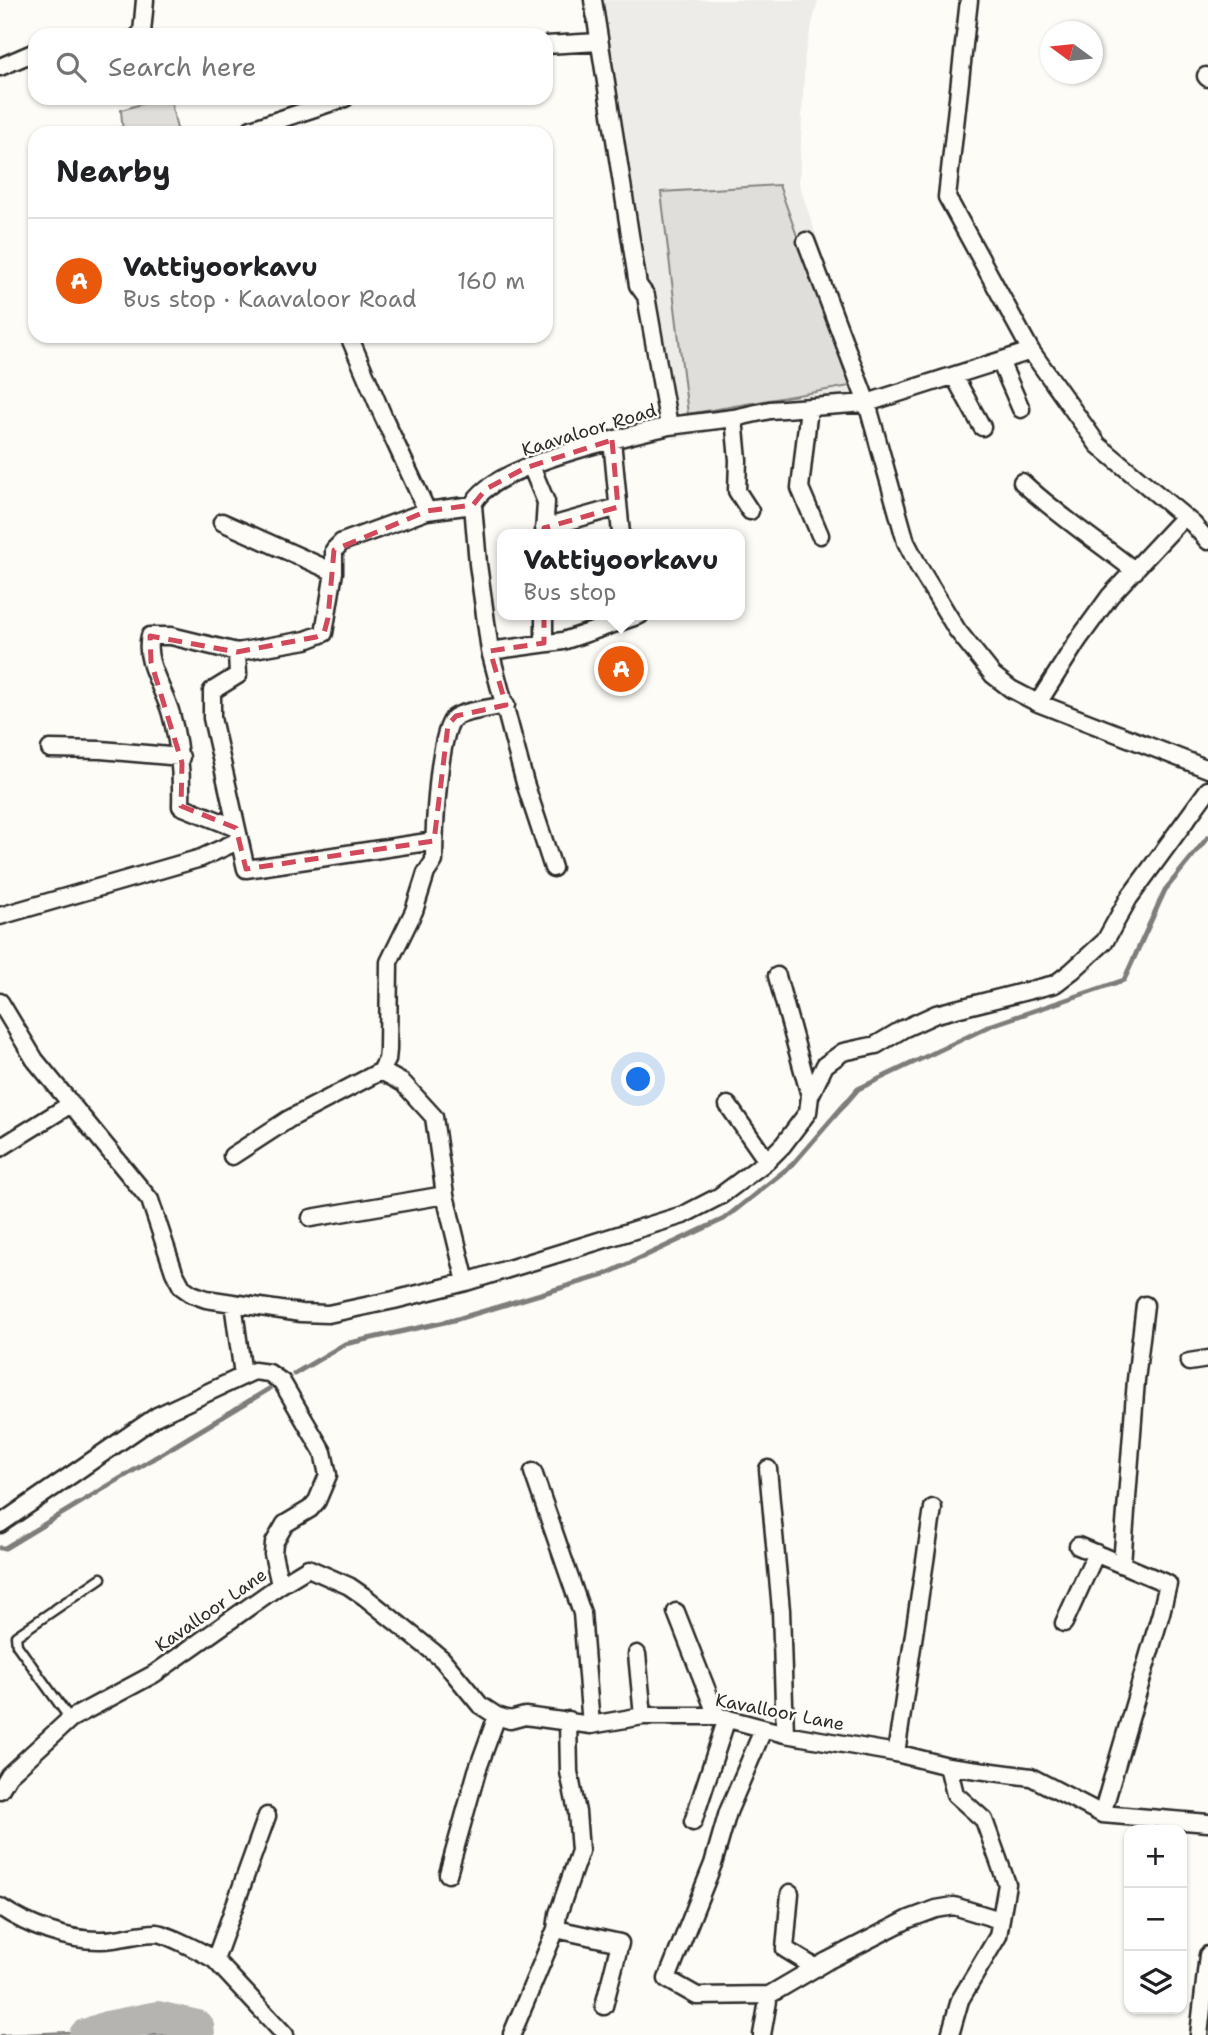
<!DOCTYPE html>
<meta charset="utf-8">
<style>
body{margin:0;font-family:"Shantell Sans",sans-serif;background:#f2f2f2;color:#202124}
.controls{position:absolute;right:21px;bottom:21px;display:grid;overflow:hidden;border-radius:14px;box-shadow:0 2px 5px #0004}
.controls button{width:63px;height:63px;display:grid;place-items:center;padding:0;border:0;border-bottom:2px solid #e0e0e0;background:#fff;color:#202124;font:35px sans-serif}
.compass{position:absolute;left:1040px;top:21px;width:63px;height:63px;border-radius:50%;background:#fff;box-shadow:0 2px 5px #0004;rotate:285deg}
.you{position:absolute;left:639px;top:1080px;width:24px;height:24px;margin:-18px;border:5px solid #fff;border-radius:50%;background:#1a73e8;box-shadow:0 0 0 10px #1a73e833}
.badge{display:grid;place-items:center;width:46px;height:46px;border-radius:50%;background:#ea580c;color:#fff;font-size:23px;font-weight:700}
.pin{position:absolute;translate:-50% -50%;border:4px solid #fff;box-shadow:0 2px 7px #0006}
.popup{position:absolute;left:497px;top:529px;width:248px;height:91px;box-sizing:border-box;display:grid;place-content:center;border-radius:14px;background:#fff;filter:drop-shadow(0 2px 5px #0005);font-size:23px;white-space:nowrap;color:#757577}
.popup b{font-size:26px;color:#202124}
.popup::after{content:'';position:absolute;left:50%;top:100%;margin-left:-14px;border:14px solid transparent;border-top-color:#fff}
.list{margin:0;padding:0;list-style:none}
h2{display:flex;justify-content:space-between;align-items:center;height:91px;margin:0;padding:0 28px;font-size:30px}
h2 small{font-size:23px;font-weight:400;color:#757577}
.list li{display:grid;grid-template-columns:46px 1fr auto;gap:21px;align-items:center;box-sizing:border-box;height:126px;padding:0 28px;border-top:2px solid #e0e0e0}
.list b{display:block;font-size:26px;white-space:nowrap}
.list p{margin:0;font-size:23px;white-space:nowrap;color:#757577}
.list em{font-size:23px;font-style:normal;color:#757577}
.icon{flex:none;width:38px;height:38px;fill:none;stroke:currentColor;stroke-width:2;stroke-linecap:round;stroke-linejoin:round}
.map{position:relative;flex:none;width:1208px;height:2035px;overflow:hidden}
.search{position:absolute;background:#fff;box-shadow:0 2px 5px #0004;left:28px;top:28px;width:525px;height:77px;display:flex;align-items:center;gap:18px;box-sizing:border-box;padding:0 24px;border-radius:21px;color:#757577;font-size:26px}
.panel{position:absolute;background:#fff;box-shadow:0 2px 5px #0004;left:28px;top:126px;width:525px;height:217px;border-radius:21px}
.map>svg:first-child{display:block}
.built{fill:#edece8}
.green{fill:#dfdeda;stroke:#858482;stroke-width:2}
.water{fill:#b5b4b1;stroke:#7e7d7b;stroke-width:2}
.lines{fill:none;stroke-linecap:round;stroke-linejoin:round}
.stream{stroke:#7e7d7b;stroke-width:5}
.river{stroke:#b5b4b1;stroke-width:32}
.service-casing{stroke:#2b2b2b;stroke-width:13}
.minor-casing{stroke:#2b2b2b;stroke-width:21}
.service{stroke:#fdfcf7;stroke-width:8}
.minor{stroke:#fdfcf7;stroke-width:16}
.marked{fill:none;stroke:#d1495b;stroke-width:5;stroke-dasharray:14 9;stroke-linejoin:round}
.labels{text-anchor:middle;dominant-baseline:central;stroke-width:5;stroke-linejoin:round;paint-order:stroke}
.street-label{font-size:18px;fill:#2b2b2b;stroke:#fdfcf7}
</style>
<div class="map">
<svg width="1208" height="2035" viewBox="0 0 1208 2035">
<rect width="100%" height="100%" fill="#fdfcf7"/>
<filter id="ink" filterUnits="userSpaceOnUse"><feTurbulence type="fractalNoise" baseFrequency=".0143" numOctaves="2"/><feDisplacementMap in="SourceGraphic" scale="14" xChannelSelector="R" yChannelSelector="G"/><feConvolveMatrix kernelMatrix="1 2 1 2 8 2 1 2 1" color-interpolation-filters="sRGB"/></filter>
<g filter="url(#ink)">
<!-- built -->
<path class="built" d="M604 0H818L805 54 799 184 871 401 674 439Z"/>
<!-- green -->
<path class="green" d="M162 98H170L178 133H123L121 110Z
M779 185 850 386 688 414 661 192Z"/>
<!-- water -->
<path class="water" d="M198 2026 199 2035H0Z"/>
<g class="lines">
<!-- stream -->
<path class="stream" d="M294 1374 345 1344 454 1320 604 1275 724 1219 793 1164 858 1089 992 1025 1124 980 1165 890 1208 837
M0 1548H5L269 1389"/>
<!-- river -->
<path class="river" d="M85 2035 107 2027 158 2017 198 2026 199 2035"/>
<defs>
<path id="service" d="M70 1719 17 1645 16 1636 101 1578"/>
<path id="minor" d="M969 0 947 197 1031 351 1098 445 1193 524 1208 541
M139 35 142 33 145 0
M546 45 599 42
M0 67 35 52
M1206 76 1208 78
M251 129 345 98
M806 241 867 403 906 542 920 569 957 630 993 675 1011 689 1038 703
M349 336 383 416 427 511
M1000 361 1021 409
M954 376 982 427
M809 407 800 488 820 535
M734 418 738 460 737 491 750 511
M669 426 734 418 770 410 867 403 1031 351
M612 440 621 534
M531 466 546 502 544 534
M1022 482C1057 515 1097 541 1135 571
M1183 518 1110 596 1078 640 1038 703 1208 769
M222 522 334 572
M544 528 618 507
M544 615V643
M490 651 563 641 640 615
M50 749 101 750 181 757
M236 828 181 806C182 774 180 746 171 714 165 690 143 662 150 636H171L237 652
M434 841 246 869 212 718V691L238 675 237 652 306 640 324 633 334 572V550L342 542 427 511 473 505
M553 868 525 783 490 651 478 564 473 505C487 466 629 436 669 426L646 296 638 285 593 0
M0 916 201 858 238 841
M777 976 810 1096
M0 1002 35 1060 150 1200 174 1272 182 1287 192 1294 206 1299 301 1313 328 1314 394 1300 466 1282 683 1215 720 1196 767 1161 783 1145 808 1112 810 1096 825 1065 843 1052 876 1045 903 1029 936 1014 1055 984 1072 971 1105 941 1129 898 1208 790
M381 1071 403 1083 434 1117 445 1195 466 1282
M728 1105 767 1161
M0 1148 71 1104
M232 1156 289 1119 381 1071 387 1060 388 1050 389 962 414 911 426 873 434 861C434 836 438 731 454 718 463 711 493 708 506 705
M311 1218 445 1195
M233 1303 243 1375
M1189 1362 1208 1359
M768 1469 781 1610 785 1734
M533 1472 582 1613 591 1725
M0 1524 157 1416 254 1371 269 1373 282 1382 323 1452 328 1475 317 1501 310 1509 285 1524 274 1543 273 1554 280 1585
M1078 1546 1168 1584 1161 1613 1102 1814
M1122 1564 1136 1380 1145 1305
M676 1612 717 1716
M1064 1623 1096 1553
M637 1654 643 1716
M763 1730 728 1812 713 1864 667 1979 697 1996 769 1995 827 1961 909 1919 936 1909 954 1906 1000 1920
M896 1753 933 1508
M948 1766 955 1794 984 1820 1007 1884 998 1936 960 2000 950 2035
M0 1790 9 1775 70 1719 154 1674 280 1585 308 1568 349 1586 365 1597 442 1659 480 1705 497 1716 510 1720 525 1716 591 1725 643 1716H717L785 1734 896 1753 948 1766 1031 1777 1102 1814 1208 1823
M693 1822 727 1718
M448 1874 477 1771 497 1716
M790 1893 785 1949 816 1968
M0 1907C28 1926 68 1941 102 1940 120 1940 138 1933 156 1933 167 1934 204 1953 215 1960L285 2035
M556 1929 620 1943 604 2006
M215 1960 267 1816
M512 2034 556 1929 558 1914 580 1851 577 1812 569 1772 568 1720
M762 2035 769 1995
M1199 2035 1208 1955"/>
</defs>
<!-- service casing -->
<use href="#service" class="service-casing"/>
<!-- minor casing -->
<use href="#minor" class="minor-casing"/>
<!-- service -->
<use href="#service" class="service"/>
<!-- minor -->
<use href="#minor" class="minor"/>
</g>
</g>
<!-- marked area -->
<path class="marked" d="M612 440 618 507 544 528V643L490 651 506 705 456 716 448 725 434 841 246 869 236 828 181 806 182 763 151 662 150 636 237 652 316 637 324 633 328 618 334 550 427 511 473 505 486 489 525 468Z"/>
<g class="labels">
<!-- street labels -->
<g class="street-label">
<text transform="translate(589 430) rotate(-17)">Kaavaloor Road</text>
<text transform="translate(211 1610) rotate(-35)">Kavalloor Lane</text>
<text transform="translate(780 1712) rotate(11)">Kavalloor Lane</text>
</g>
</g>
</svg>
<div class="controls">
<button>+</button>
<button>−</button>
<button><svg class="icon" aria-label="layers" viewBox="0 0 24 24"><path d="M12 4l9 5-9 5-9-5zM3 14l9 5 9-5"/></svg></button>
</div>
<svg class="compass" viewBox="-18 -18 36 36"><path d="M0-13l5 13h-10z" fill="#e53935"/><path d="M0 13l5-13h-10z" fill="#757577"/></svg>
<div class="you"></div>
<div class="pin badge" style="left:621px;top:669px">A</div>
<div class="popup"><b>Vattiyoorkavu</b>Bus stop</div>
<div class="search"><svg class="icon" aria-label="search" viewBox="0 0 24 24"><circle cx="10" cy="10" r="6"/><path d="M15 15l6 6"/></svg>Search here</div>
<section class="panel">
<h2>Nearby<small></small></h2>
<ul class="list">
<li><span class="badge">A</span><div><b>Vattiyoorkavu</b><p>Bus stop · Kaavaloor Road</p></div><em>160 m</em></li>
</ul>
</section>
</div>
